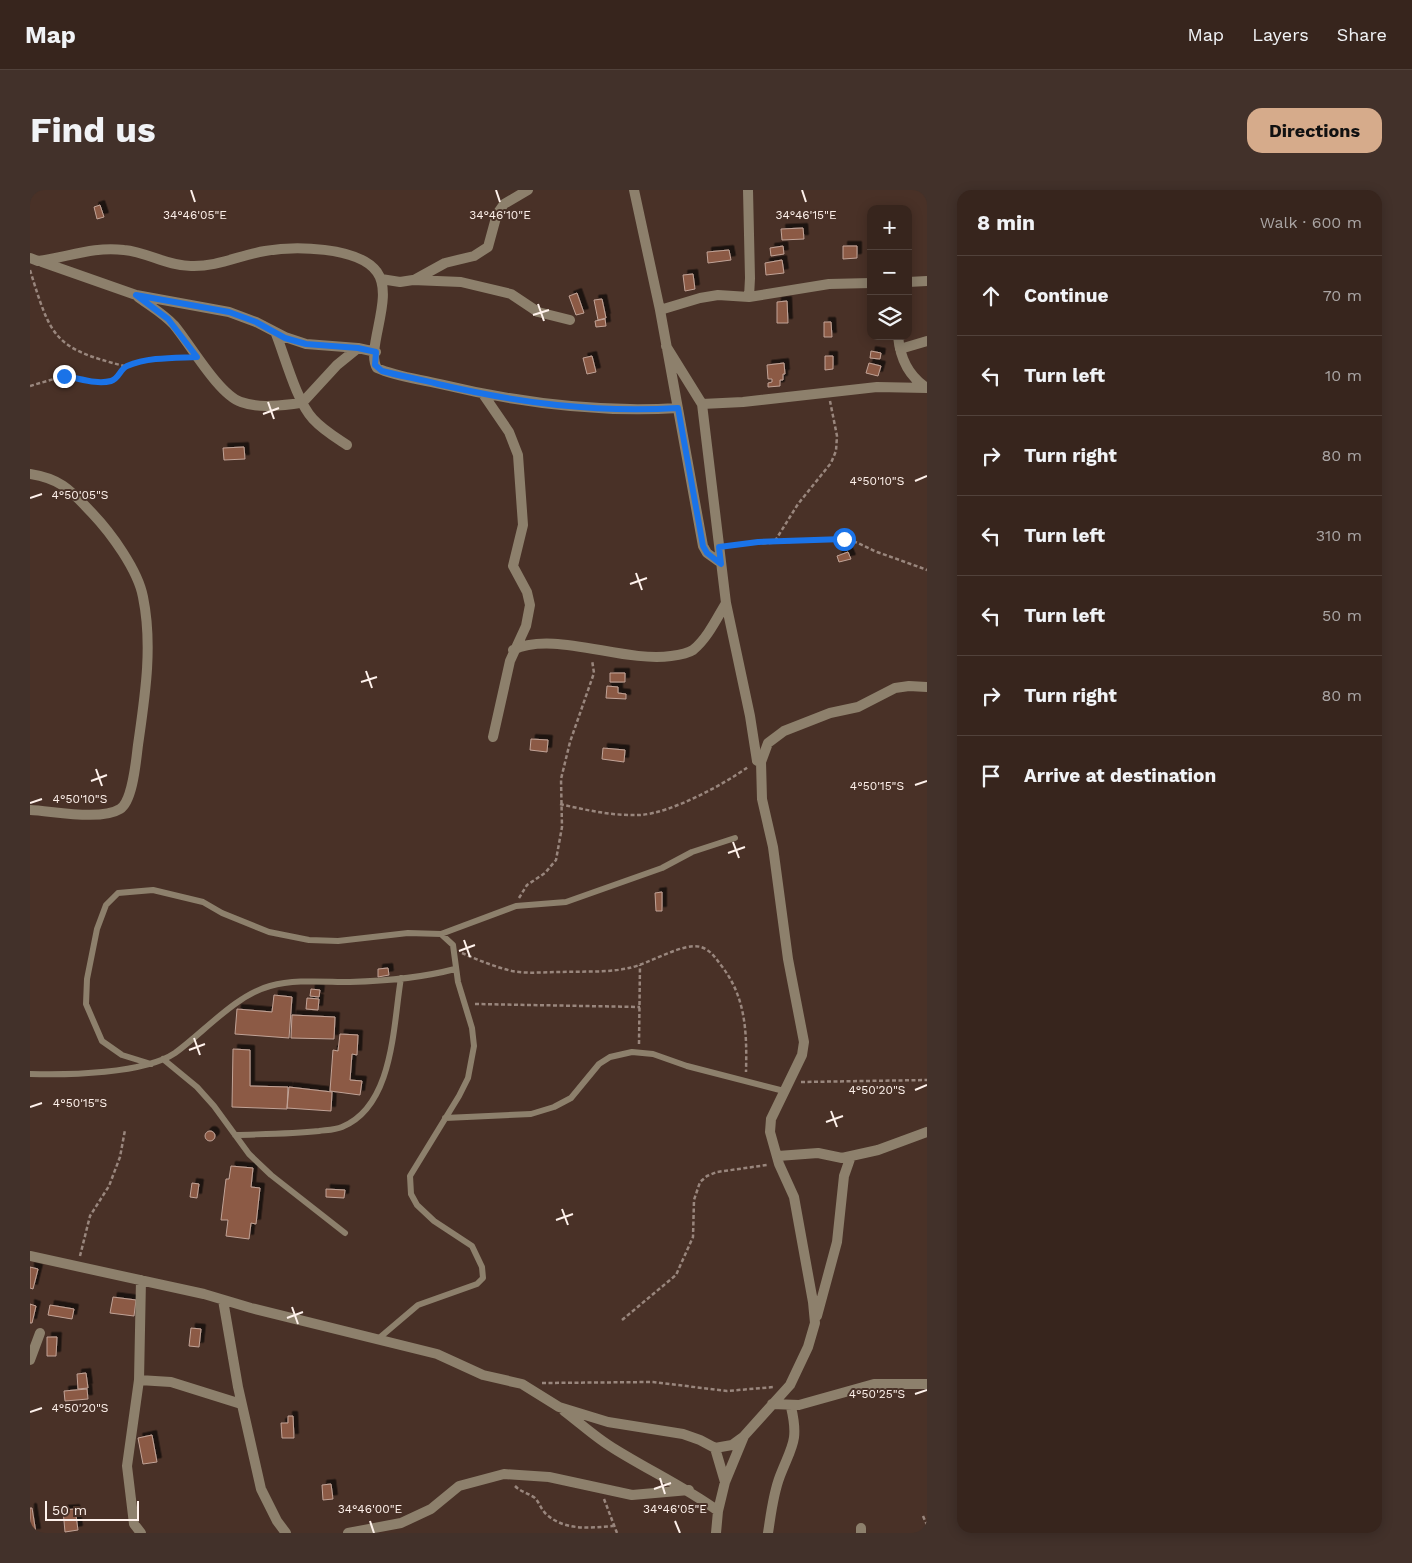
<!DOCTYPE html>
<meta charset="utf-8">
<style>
body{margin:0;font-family:"Work Sans",sans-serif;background:#42312a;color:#f1f3f6}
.controls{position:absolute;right:15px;top:15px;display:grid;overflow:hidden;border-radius:10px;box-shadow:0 2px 12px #0003}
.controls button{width:45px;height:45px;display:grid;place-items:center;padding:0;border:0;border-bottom:1px solid #51423b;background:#37251d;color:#f1f3f6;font:25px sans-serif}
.scale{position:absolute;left:15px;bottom:12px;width:94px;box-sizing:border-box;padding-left:5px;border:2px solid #fef1eb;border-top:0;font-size:14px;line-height:18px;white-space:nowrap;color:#fef1eb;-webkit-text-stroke:4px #493127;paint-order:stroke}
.stop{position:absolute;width:15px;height:15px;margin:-11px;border:4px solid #1a73e8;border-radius:50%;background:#fff}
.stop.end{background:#1a73e8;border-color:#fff;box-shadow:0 1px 5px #0008}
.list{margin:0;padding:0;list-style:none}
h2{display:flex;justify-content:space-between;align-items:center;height:65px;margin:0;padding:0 20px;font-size:21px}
h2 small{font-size:16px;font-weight:400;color:#aaa5a4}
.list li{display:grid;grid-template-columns:32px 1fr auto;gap:15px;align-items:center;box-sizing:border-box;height:80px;padding:0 20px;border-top:1px solid #51423b}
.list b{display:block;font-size:19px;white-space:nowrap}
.list em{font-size:16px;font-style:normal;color:#aaa5a4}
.icon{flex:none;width:28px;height:28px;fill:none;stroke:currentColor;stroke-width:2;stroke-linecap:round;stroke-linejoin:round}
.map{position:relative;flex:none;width:897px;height:1343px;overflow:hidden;border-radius:15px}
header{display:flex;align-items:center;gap:30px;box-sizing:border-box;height:70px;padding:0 25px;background:#37251d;border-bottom:1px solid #51423b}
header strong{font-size:24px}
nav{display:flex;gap:28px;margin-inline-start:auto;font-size:18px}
.intro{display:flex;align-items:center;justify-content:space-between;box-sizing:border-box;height:120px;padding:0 30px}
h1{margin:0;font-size:35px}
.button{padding:12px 22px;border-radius:15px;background:#d6ab8b;color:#111;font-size:18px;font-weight:700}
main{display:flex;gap:30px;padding:0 30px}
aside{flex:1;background:#37251d;border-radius:15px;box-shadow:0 2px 12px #0003}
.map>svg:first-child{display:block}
.building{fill:#8c5a45;stroke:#c1a397;filter:url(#shadow)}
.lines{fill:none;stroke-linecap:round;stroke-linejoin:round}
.path{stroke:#99867d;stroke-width:2.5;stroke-dasharray:4 2.5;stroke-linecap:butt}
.service{stroke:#8d806c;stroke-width:6}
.minor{stroke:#8d806c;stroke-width:10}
.route{stroke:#1a73e8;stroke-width:6}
.ticks{fill:none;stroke:#fef1eb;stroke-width:2}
.ticks-label{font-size:12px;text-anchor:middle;fill:#fef1eb;stroke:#493127;stroke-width:4;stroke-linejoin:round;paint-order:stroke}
</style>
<header>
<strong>Map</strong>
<nav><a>Map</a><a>Layers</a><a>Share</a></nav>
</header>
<div class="intro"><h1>Find us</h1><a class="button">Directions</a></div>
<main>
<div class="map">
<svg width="897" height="1343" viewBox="0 0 897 1343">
<defs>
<filter id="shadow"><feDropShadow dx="4.5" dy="-4.5" stdDeviation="0" flood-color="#0009"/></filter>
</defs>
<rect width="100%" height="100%" fill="#493127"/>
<!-- building -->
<path class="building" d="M70 15 74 27 67 29 64 17Z
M773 38 774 49 752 50 751 39Z
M753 56 754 64 741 66 740 58Z
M813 56H827V68L813 69Z
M699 60 701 70 678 73 677 62Z
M752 70 754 83 736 85 735 73Z
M663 84 665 99 655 101 653 85Z
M547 103 554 123 546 125 539 106Z
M572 109 576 128 568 130 564 110Z
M757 111 758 133H747V112Z
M575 129 576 136 566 137 565 131Z
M794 132H801L802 147H794Z
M841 161 851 163 850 169 840 168Z
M562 166 566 182 557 184 553 168Z
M795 166H803V179L795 180Z
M754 173 755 184H753V190H750V196L738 197V193L742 192V189H738L737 175Z
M839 173 851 176 848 186 836 183Z
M214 257 215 269 194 270 193 258Z
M818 362 821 369 809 372 807 366Z
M580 483H595V492H580Z
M577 496 588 497V503L596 504V509L576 508Z
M501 549 518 550 517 562 500 560Z
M573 558 595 560 594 572 572 569Z
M632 702V721H626L625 703Z
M358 778 359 785 348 787V779Z
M281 799 290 800 289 807 280 806Z
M244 805 262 807 259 848 205 844 207 819 242 822Z
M277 808 289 809 288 820 276 819Z
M262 825 305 827 304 849 261 848Z
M310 844 328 845 327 865 322 864 320 890 332 891 330 905 300 901 303 860 308 861Z
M203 859 220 860V896L258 897 257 919 202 917Z
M259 897 302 902 301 921 257 918Z
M175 946a5 5 0 1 1 10 0a5 5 0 1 1-10 0Z
M201 976 223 978 221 997 230 998 226 1034 221 1033 219 1049 196 1046 198 1030H191L196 989H199Z
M162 993 169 994 167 1008 160 1007Z
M296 999 315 1000 314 1008 296 1007Z
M0 1077 8 1079 3 1099 0 1098Z
M83 1107 106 1110 104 1126 80 1123Z
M0 1114 6 1116 2 1133H0Z
M20 1115 44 1119 42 1129 18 1125Z
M161 1138 171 1139 169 1157 159 1156Z
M17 1147H27L26 1166H17Z
M56 1183 58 1198 48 1199 47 1184Z
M57 1199 58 1209 35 1211 34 1201Z
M258 1226H263L264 1248H252L251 1233H258Z
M122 1245 127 1272 113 1274 108 1248Z
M301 1294 303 1309 293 1310 292 1295Z
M0 1318H2L6 1343H0Z
M45 1319 48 1340 35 1342 33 1320Z"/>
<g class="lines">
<!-- path -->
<path class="path" d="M0 80C21 148 24 158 94 176
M0 196 34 186 67 192 80 191 85 189 95 177 121 170 154 167
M745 351 768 314 801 273 806 261 807 246 800 211
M700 355 814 349C827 351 835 357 847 362 864 368 881 374 897 380
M530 614C555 620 583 626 610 625 641 623 693 595 718 577
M489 708 497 695 515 683 526 670 532 637 531 589 540 552 564 483 562 470
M432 763C448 770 465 777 482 781 498 784 515 782 531 782 554 781 577 783 599 778 619 774 653 752 671 757 680 760 685 767 690 774 716 806 717 842 716 882
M445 814 610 817
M609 854 610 775
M771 892 897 890
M50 1066 60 1026 79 996 90 967 95 940
M592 1130 646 1085 663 1047 664 1010 670 992 677 986 687 982 737 975
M512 1193 623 1192 697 1201 744 1197
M485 1296C491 1302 498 1303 505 1308 509 1312 511 1319 516 1324 535 1341 559 1338 583 1336
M574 1309 587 1343
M893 1326 897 1335"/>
<!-- service -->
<path class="service" d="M411 744 486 716 536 712 632 678 662 662 705 648
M133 869 167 897 184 916 219 964 241 985 315 1043
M121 874 92 865 72 851 56 814 57 789 67 739 76 715 88 703 123 700 173 712 192 723 239 742 279 750 308 751 378 743 411 744 423 755 428 792 442 838 444 856 438 888 429 906 380 986 381 1004 387 1015 404 1031 442 1056 452 1077 453 1088 447 1094 388 1115 348 1149
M0 884C37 885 114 884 145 863 174 842 206 805 240 796 266 789 294 792 320 792 355 791 391 788 425 779
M415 928 501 924 524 917 541 908 569 874 580 867 602 862 623 864 657 876 754 901
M205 945C233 944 261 944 289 941 296 940 305 940 312 937 364 916 363 835 371 788"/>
<!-- minor -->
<path class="minor" d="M604 0 630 120 673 356 677 363 691 373
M718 0 720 88 719 107
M0 68 8 71C38 67 64 56 94 60 117 62 137 76 161 76 187 77 210 65 235 61 263 56 328 56 347 82 365 107 335 159 347 178 367 187 390 189 410 194 489 213 567 223 648 218
M12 72 106 105 199 122 226 132 255 147 276 154 328 158 346 162
M351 89 370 92 383 90 431 92 481 104 508 122 540 130
M386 89 415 73 444 66 458 57 467 24 474 14 498 0
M878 92 897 91
M108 107C120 116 134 124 144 135 160 154 189 205 211 212 230 219 252 215 272 213L307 175 328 158
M630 120 670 108 688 105 719 107 799 94 841 93
M246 144C255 167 267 212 283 229 293 240 305 247 317 255
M868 146C870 168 878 186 897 198
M636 156 672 214 696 413 720 526 727 571 731 572 732 609 743 657 758 769 774 852 772 865 741 929 740 942 749 974 764 1007 783 1112 785 1133 778 1157 760 1195 714 1246 695 1292 688 1321 686 1343
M870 159 897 151
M453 204 479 242 488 265 493 335 483 376 497 402 500 415 496 436 480 471 463 547
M672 214 713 212 847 197 897 198
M0 284C32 289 41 301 62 323 81 343 108 380 113 407 123 456 115 506 108 555 106 570 103 611 90 619 71 631 23 621 0 620
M483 460C523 440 594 473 641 466 649 465 657 464 663 460 677 449 687 428 696 413
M731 572 738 553 754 541 800 523 828 517 865 498 879 496 897 497
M748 966 788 963 812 968 848 960 897 942
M0 1066 174 1104 221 1118 407 1164 453 1185 492 1194 529 1217 578 1232 653 1244 670 1250 685 1258 695 1292
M111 1090 109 1190 97 1276 104 1334 111 1343
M193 1110 208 1197 231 1299 247 1331 256 1343
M787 1126 807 1052 814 986 821 966
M0 1170 10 1143
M109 1190 141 1192 208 1213
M742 1214 769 1215 844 1194H897
M534 1221C550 1233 566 1248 583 1258 618 1280 655 1297 688 1321
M685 1258 702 1255 713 1247
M831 1338V1343
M318 1343 371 1333 401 1319 429 1296 474 1284 519 1287 602 1305 659 1300
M738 1343C741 1324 743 1304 750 1286 762 1255 769 1251 761 1217"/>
</g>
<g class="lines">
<!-- route -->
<path class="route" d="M34 186C49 188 66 195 81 191 89 189 90 179 97 176 119 167 144 168 167 167L138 129 106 105 199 122 226 132 255 148 276 154 328 158 346 162 345 175 352 181C370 186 390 189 408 194 489 213 565 223 648 218L673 356 677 363 691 374 689 357 728 352 814 349"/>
</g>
<!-- ticks -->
<path class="ticks" d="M161 0 165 12M466 0 470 12M772 0 776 12M508 114 514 131M503 125 519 120M238 212 244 229M233 224 249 218M885 291 897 286M0 308 12 304M606 383 612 400M600 394 617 388M336 481 342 498M331 492 347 487M66 579 72 596M61 591 77 585M885 595 897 591M0 613 12 609M703 652 709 668M698 663 715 657M434 750 440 767M429 761 445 755M164 848 170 865M159 860 175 854M885 900 897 895M0 917 12 913M801 921 807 937M796 932 813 926M532 1019 538 1035M526 1030 543 1024M262 1117 268 1134M257 1128 273 1122M885 1204 897 1200M0 1222 12 1218M630 1288 635 1304M624 1299 641 1293M340 1331 344 1343M645 1331 650 1343"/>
<g class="ticks-label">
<text x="165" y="29">34°46'05"E</text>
<text x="470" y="29">34°46'10"E</text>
<text x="776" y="29">34°46'15"E</text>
<text x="847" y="295">4°50'10"S</text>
<text x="50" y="309">4°50'05"S</text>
<text x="847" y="600">4°50'15"S</text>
<text x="50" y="613">4°50'10"S</text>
<text x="847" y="904">4°50'20"S</text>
<text x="50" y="917">4°50'15"S</text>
<text x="847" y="1208">4°50'25"S</text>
<text x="50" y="1222">4°50'20"S</text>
<text x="340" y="1323">34°46'00"E</text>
<text x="645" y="1323">34°46'05"E</text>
</g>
</svg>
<div class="controls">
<button>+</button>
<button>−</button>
<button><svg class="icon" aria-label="layers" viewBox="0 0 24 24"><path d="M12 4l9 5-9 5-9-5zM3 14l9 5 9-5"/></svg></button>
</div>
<div class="scale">50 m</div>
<div class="stop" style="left:814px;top:349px"></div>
<div class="stop end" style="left:34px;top:186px"></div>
</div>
<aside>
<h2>8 min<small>Walk · 600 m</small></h2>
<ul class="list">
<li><svg class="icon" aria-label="ahead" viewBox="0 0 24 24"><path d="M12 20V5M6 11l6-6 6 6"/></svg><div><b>Continue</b></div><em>70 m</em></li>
<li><svg class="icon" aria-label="left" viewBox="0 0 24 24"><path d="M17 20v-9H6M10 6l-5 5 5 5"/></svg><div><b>Turn left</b></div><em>10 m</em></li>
<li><svg class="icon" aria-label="right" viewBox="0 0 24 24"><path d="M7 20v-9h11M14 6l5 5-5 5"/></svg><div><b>Turn right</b></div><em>80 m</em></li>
<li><svg class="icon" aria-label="left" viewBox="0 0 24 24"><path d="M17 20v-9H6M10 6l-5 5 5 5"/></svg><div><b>Turn left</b></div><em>310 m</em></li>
<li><svg class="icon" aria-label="left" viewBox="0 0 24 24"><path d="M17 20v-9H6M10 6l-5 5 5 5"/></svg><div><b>Turn left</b></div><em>50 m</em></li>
<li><svg class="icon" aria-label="right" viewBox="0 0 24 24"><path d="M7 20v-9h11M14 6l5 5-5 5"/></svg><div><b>Turn right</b></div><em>80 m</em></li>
<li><svg class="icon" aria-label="arrive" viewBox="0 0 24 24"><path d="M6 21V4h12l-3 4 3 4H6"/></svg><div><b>Arrive at destination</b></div></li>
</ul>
</aside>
</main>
